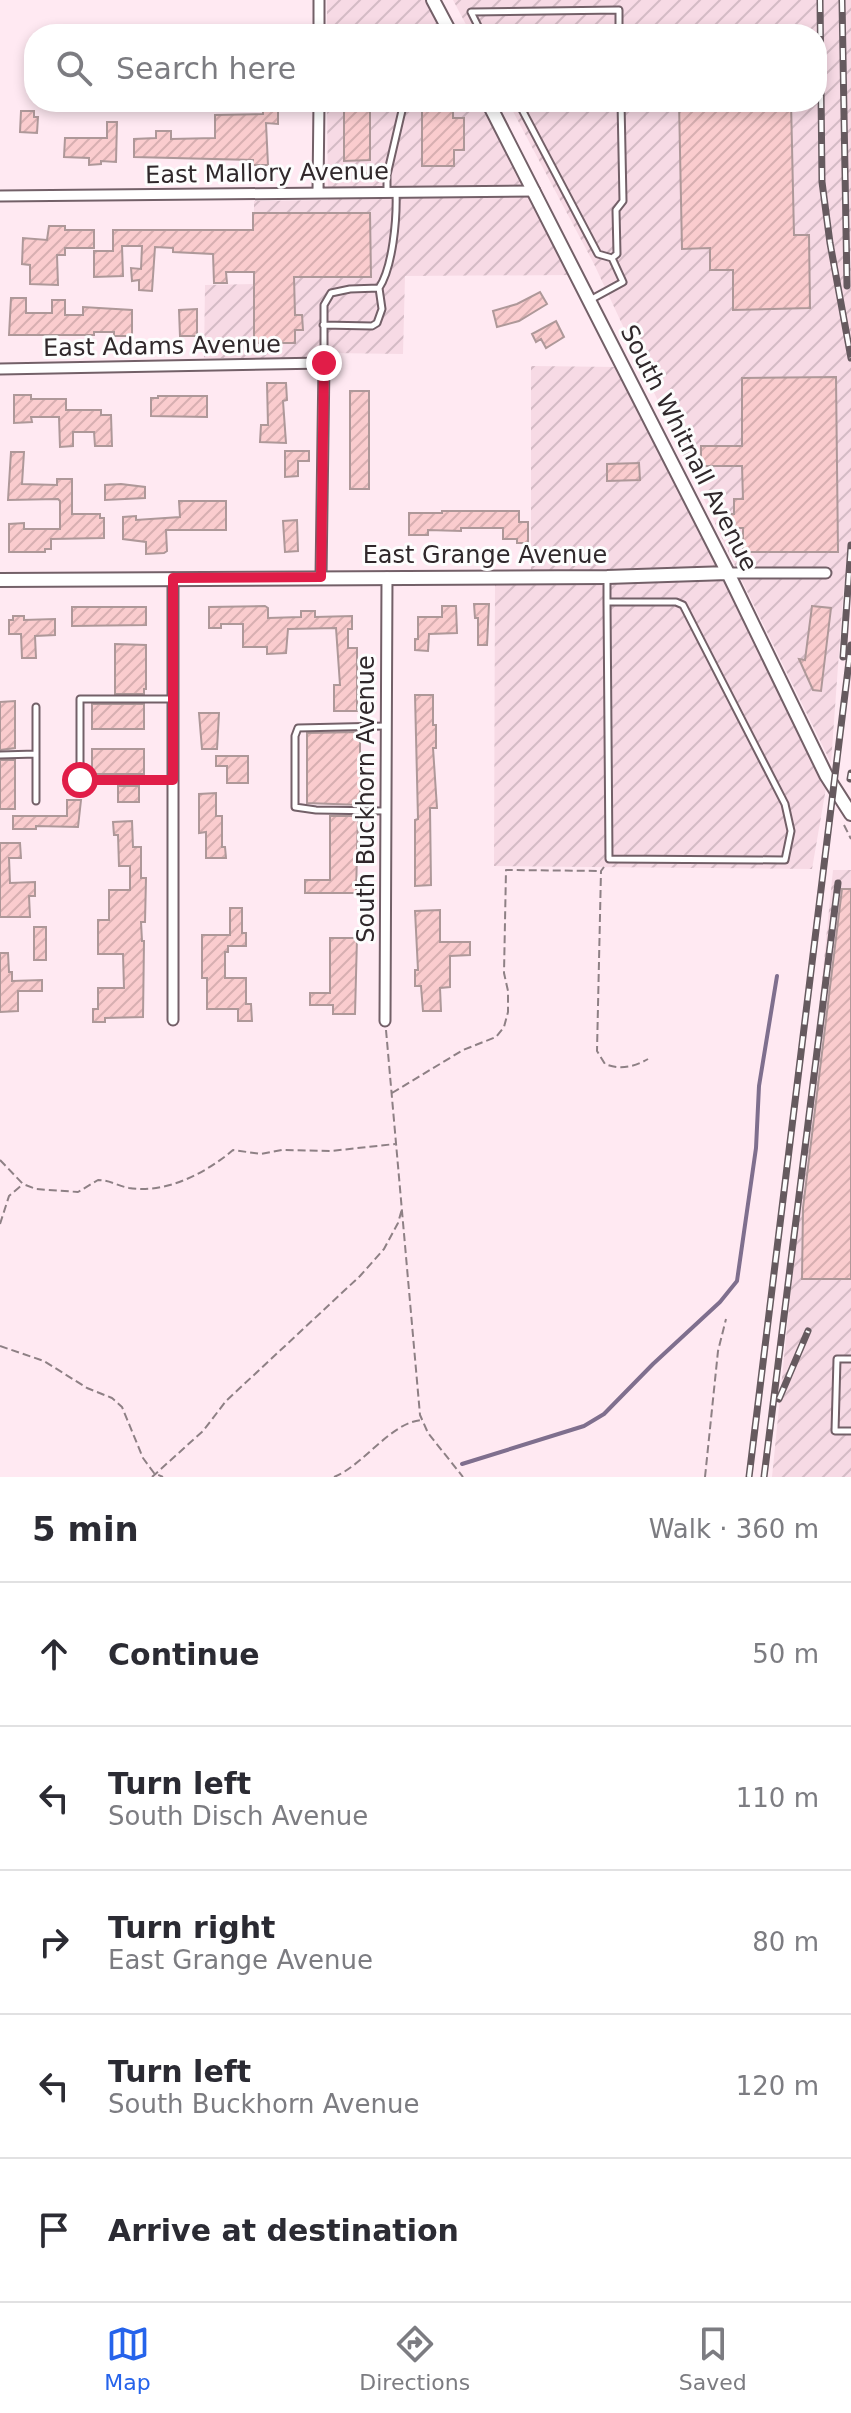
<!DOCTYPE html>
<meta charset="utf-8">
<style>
body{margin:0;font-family:"DejaVu Sans",sans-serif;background:#f2f2f3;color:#2b2b33}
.stop{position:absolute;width:24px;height:24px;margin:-18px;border:6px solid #e11d48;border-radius:50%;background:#fff}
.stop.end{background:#e11d48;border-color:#fff;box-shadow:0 2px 8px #0008}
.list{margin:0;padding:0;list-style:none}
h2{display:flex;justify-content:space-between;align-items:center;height:104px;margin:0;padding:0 32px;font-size:34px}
h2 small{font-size:26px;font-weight:400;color:#7c7c81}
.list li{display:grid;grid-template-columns:52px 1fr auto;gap:24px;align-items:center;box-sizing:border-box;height:144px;padding:0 32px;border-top:2px solid #e1e1e2}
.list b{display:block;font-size:30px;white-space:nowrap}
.list p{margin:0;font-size:26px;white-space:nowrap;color:#7c7c81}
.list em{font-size:26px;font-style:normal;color:#7c7c81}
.icon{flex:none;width:44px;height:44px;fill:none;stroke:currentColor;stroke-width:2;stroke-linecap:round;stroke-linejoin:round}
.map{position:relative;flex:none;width:851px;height:1477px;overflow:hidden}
.search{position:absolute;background:#fff;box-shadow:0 4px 12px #0003;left:24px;right:24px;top:24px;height:88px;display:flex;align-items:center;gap:20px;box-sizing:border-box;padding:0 28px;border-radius:32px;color:#7c7c81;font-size:30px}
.sheet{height:824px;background:#fff}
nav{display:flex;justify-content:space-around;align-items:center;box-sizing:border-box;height:112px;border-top:2px solid #e1e1e2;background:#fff;font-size:22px;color:#7c7c81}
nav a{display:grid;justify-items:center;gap:4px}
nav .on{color:#2563eb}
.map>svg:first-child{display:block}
.industrial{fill:url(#industrial-furrows)}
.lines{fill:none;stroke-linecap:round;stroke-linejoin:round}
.stream{stroke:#7f6f8e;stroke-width:4}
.building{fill:url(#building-hatch);stroke:#ae9899;stroke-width:2}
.lane-casing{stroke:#736068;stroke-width:9}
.street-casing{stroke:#736068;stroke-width:13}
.secondary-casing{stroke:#736068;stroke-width:16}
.path{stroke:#8e8085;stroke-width:2;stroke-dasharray:8 4;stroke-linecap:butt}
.lane{stroke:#fff;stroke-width:5}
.street{stroke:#fff;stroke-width:9}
.secondary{stroke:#fff;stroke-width:12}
.rail-casing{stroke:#665a5f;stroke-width:7}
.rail{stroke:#fdfdfd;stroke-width:4;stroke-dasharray:12;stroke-linecap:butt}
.route{stroke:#e11d48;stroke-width:10}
.labels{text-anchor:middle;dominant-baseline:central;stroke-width:6;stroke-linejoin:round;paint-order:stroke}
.street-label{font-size:24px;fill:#30282b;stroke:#fdfdfd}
</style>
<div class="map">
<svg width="851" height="1477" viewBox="0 0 851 1477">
<defs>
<pattern id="industrial-furrows" width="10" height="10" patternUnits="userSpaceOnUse" patternTransform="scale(2)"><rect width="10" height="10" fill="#f7dae5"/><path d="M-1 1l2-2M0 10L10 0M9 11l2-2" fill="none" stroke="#d4bbc5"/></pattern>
<pattern id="building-hatch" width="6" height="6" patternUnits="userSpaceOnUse" patternTransform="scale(2)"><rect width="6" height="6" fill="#faccce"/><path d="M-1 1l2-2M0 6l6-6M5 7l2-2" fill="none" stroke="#d7afb1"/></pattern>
</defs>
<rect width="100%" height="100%" fill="#ffe9f2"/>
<!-- industrial -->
<path class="industrial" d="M327 0H429L447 34H327Z
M453 0H851V586L844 583 831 763 743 583 594 264 508 102H817V34H471Z
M327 102H482L572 275 405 276 403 354 330 353 329 358H204L205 285 254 284V201L328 200Z
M531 366 618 367 827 782 812 869 494 866 495 584 531 582Z
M833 870H851V1477H772Z"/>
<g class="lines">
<!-- stream -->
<path class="stream" d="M462 1464 584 1426 604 1414 653 1364 720 1302 737 1281 756 1148 759 1086 777 976"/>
</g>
<!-- building -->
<path class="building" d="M679 102H791L794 235H809L810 308 733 310V270H710V248L682 249Z
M422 103H453V118H464V150H454V166H422Z
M370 107V160L344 161V108Z
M263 109H278V124L266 123 268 165H253V160L134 157V139L156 138V131H171V139L215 138V115L263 114Z
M21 111H34V117H38L37 133 20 132Z
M107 122H117L116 162 101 161V164L89 165V158L64 157 65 138H107Z
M253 213H370L371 277H294L295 315H302L303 330H295V343H254V272H226L227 283H214L213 254 173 252V248L155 247 152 291 139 290V280L132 281 131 268 141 269 142 246H122L123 276 94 277V251H113V230H253Z
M49 226H65V230H94V248H65V255H57L58 285 30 284V265L22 264 23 238 47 240Z
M540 292 547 304 519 321 497 327 493 311 517 304Z
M11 298H26V313H52V300H65V315H83V307L132 310V336H114V332H94V335H9Z
M197 309V336H180L179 310Z
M556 321 564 337 546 348 541 339 536 342 532 334Z
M836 377 838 552H743V528H730V514H734V499H743L742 466H701V446H742V378Z
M267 383H286L287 400 283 401 286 443 260 442 261 425H268Z
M350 391H369V489H350Z
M14 395H31V399H66V410H101V415H111L112 446H95L94 432H73V446L60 447 59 417H31L32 422 14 423Z
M158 396H207V417L151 416V398H158Z
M285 451H309V461H298V476L285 477Z
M11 452H24L22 484 57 485V479H72V514H100V518H104V538L51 539V549H45V552H9V524L24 523V529H60V501L58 499 8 500Z
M639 463 640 480 607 481V464Z
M121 484 145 487V498L105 500V485Z
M179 501H226V530H166L167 551 164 553 146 554V542L123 539V517L136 516V520L180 517Z
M442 511H519V522H528V543H517V539H503V528H461V531L428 530V535H409V513H442Z
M297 520 298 551 285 552 283 521Z
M474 604H489L487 645H478V618H475Z
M265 606 268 608V618L301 617V611H315V617L352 616V629H348V648H357V711H334V685H340L336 628 288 629 286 653 267 654V647H243V624H221V628H209V607Z
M442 606H456L457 633 429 634 428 651 415 650V639H418V617H442Z
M812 606 831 608 821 691 813 690 799 659 805 660Z
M72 607H146V625L72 626Z
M13 616H24V620L55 619V635L35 636 36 658H22L21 634H9V620H13Z
M115 644 146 645V689H144V694H115Z
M415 695H433V725H436V748H433L437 808H430L431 885 415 886V820L418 819Z
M15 701V748L0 750V702Z
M92 704H144V729H92Z
M199 713H219L217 749H202Z
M360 732V805L307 803V733Z
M92 749H144V774H92Z
M216 756H248V783H227V766H216Z
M0 760H15V809H0Z
M118 786H139V802H118Z
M216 793V816H222V847H225L226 858H206V832L199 833V794Z
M67 800H81L78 827 36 826V829H13V816H67Z
M330 816H358L356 893H305V880H330Z
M132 821 133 847H141V878H146L145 922H141L142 941H144L143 1017 105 1018V1022H93V1009H98V988H124L123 954H98V920H109V890H130V866H119L118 835H114L113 822Z
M0 843H20L21 858H9L10 883 35 882V896H29L30 917H0Z
M842 889H851V1279H802L803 1208Z
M230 908H242V933H246V946H228V952H225V978H246V1004H251L252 1021H238V1009H207V978H202V935H230Z
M440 910V942H470V955L450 956V987L440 988 441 1011H423L421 986H415V970H418L415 911Z
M34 927H46V960H34Z
M330 938H357L355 1014H333V1005H310V993H330Z
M0 953H8L9 972H12V981L42 980V991H18V1011L0 1012Z"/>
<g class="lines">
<defs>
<path id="lane" d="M482 34 471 12 619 10V34
M518 102 598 254 612 258 623 282 590 300
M387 191V175L404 102
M612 258 617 254 616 210 623 201 621 102
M323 325 372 326 377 323 382 309 379 288
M324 362V305L331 293 350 289 379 288C393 267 397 218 396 192
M607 602H676L683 605 785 804 791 831 785 860 609 859 607 602V578
M36 707V801
M0 755 36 754
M172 780H80V699H173
M385 811 316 810 295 807V736L298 728 386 726
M851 1359H837L835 1431H851"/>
<path id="street" d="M319 34V0
M318 191 319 102
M0 196 535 191
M0 369 324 363 321 577
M728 573H826
M173 578V1020
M385 1021 387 577"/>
<path id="secondary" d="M433 0 451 34
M488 102 728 573 826 775 851 814
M0 580 607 577 728 573"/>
</defs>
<!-- lane casing -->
<use href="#lane" class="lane-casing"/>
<!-- street casing -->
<use href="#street" class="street-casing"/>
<!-- secondary casing -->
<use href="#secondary" class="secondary-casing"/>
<!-- path -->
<path class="path" d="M844 825 851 839
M604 867 601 871 597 1051 605 1064C620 1070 634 1067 648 1059
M386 1030 420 1415 428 1433 463 1477
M392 1093 463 1050 496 1037 504 1027 508 1012V991L504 973 506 870 601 871
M0 1160 23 1184 36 1189 78 1192 98 1180C110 1180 118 1186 129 1188 166 1194 206 1173 233 1150L261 1154 282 1150 331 1151 395 1144
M0 1224 9 1196 22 1185
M0 1346 44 1361 87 1388 112 1398 122 1407 143 1458 154 1473 163 1477
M152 1477 203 1431 226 1401 360 1276 384 1249 398 1223 402 1209
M334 1477C364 1465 391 1422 422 1420
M705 1477 718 1351 726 1319"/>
<!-- lane -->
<use href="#lane" class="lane"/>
<!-- street -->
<use href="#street" class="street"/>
<!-- secondary -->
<use href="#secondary" class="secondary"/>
<defs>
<path id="rail" d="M820 0 822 182 830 243 851 358
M842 0 847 286
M843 657 851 545
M850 779 851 773
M779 1399 808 1331
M749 1477 851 645
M764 1477 838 883"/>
</defs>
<!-- rail casing -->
<use href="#rail" class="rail-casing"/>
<!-- rail -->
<use href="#rail" class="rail"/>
</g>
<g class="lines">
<!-- route -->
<path class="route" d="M80 780H173V578L321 577 324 363"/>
</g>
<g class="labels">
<!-- street labels -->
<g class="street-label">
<text transform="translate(267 173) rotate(-1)">East Mallory Avenue</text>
<text transform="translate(162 346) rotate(-1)">East Adams Avenue</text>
<text transform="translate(689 448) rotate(63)">South Whitnall Avenue</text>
<text x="485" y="555">East Grange Avenue</text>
<text transform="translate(366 799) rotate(-90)">South Buckhorn Avenue</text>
</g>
</g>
</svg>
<div class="stop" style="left:80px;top:780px"></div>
<div class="stop end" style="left:324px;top:363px"></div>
<div class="search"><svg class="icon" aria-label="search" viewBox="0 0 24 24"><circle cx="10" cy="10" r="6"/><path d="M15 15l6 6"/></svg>Search here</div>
</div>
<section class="sheet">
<h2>5 min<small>Walk · 360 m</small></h2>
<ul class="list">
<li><svg class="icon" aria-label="ahead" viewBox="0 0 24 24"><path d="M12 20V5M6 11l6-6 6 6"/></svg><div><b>Continue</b></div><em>50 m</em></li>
<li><svg class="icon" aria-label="left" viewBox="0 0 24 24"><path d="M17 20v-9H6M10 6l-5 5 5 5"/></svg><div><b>Turn left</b><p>South Disch Avenue</p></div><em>110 m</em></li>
<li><svg class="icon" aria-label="right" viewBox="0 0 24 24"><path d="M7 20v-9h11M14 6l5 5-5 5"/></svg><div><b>Turn right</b><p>East Grange Avenue</p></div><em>80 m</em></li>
<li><svg class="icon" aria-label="left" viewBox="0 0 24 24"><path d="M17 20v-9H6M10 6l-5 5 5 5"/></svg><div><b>Turn left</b><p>South Buckhorn Avenue</p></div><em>120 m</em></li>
<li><svg class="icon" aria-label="arrive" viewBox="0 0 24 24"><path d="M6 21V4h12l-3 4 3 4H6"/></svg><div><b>Arrive at destination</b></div></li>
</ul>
</section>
<nav>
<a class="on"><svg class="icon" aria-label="map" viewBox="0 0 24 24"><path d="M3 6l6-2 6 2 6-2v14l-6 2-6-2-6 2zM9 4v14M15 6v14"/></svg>Map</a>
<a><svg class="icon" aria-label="directions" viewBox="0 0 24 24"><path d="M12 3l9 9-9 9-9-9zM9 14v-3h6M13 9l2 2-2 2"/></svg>Directions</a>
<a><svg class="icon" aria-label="saved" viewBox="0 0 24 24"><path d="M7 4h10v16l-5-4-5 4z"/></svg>Saved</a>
</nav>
